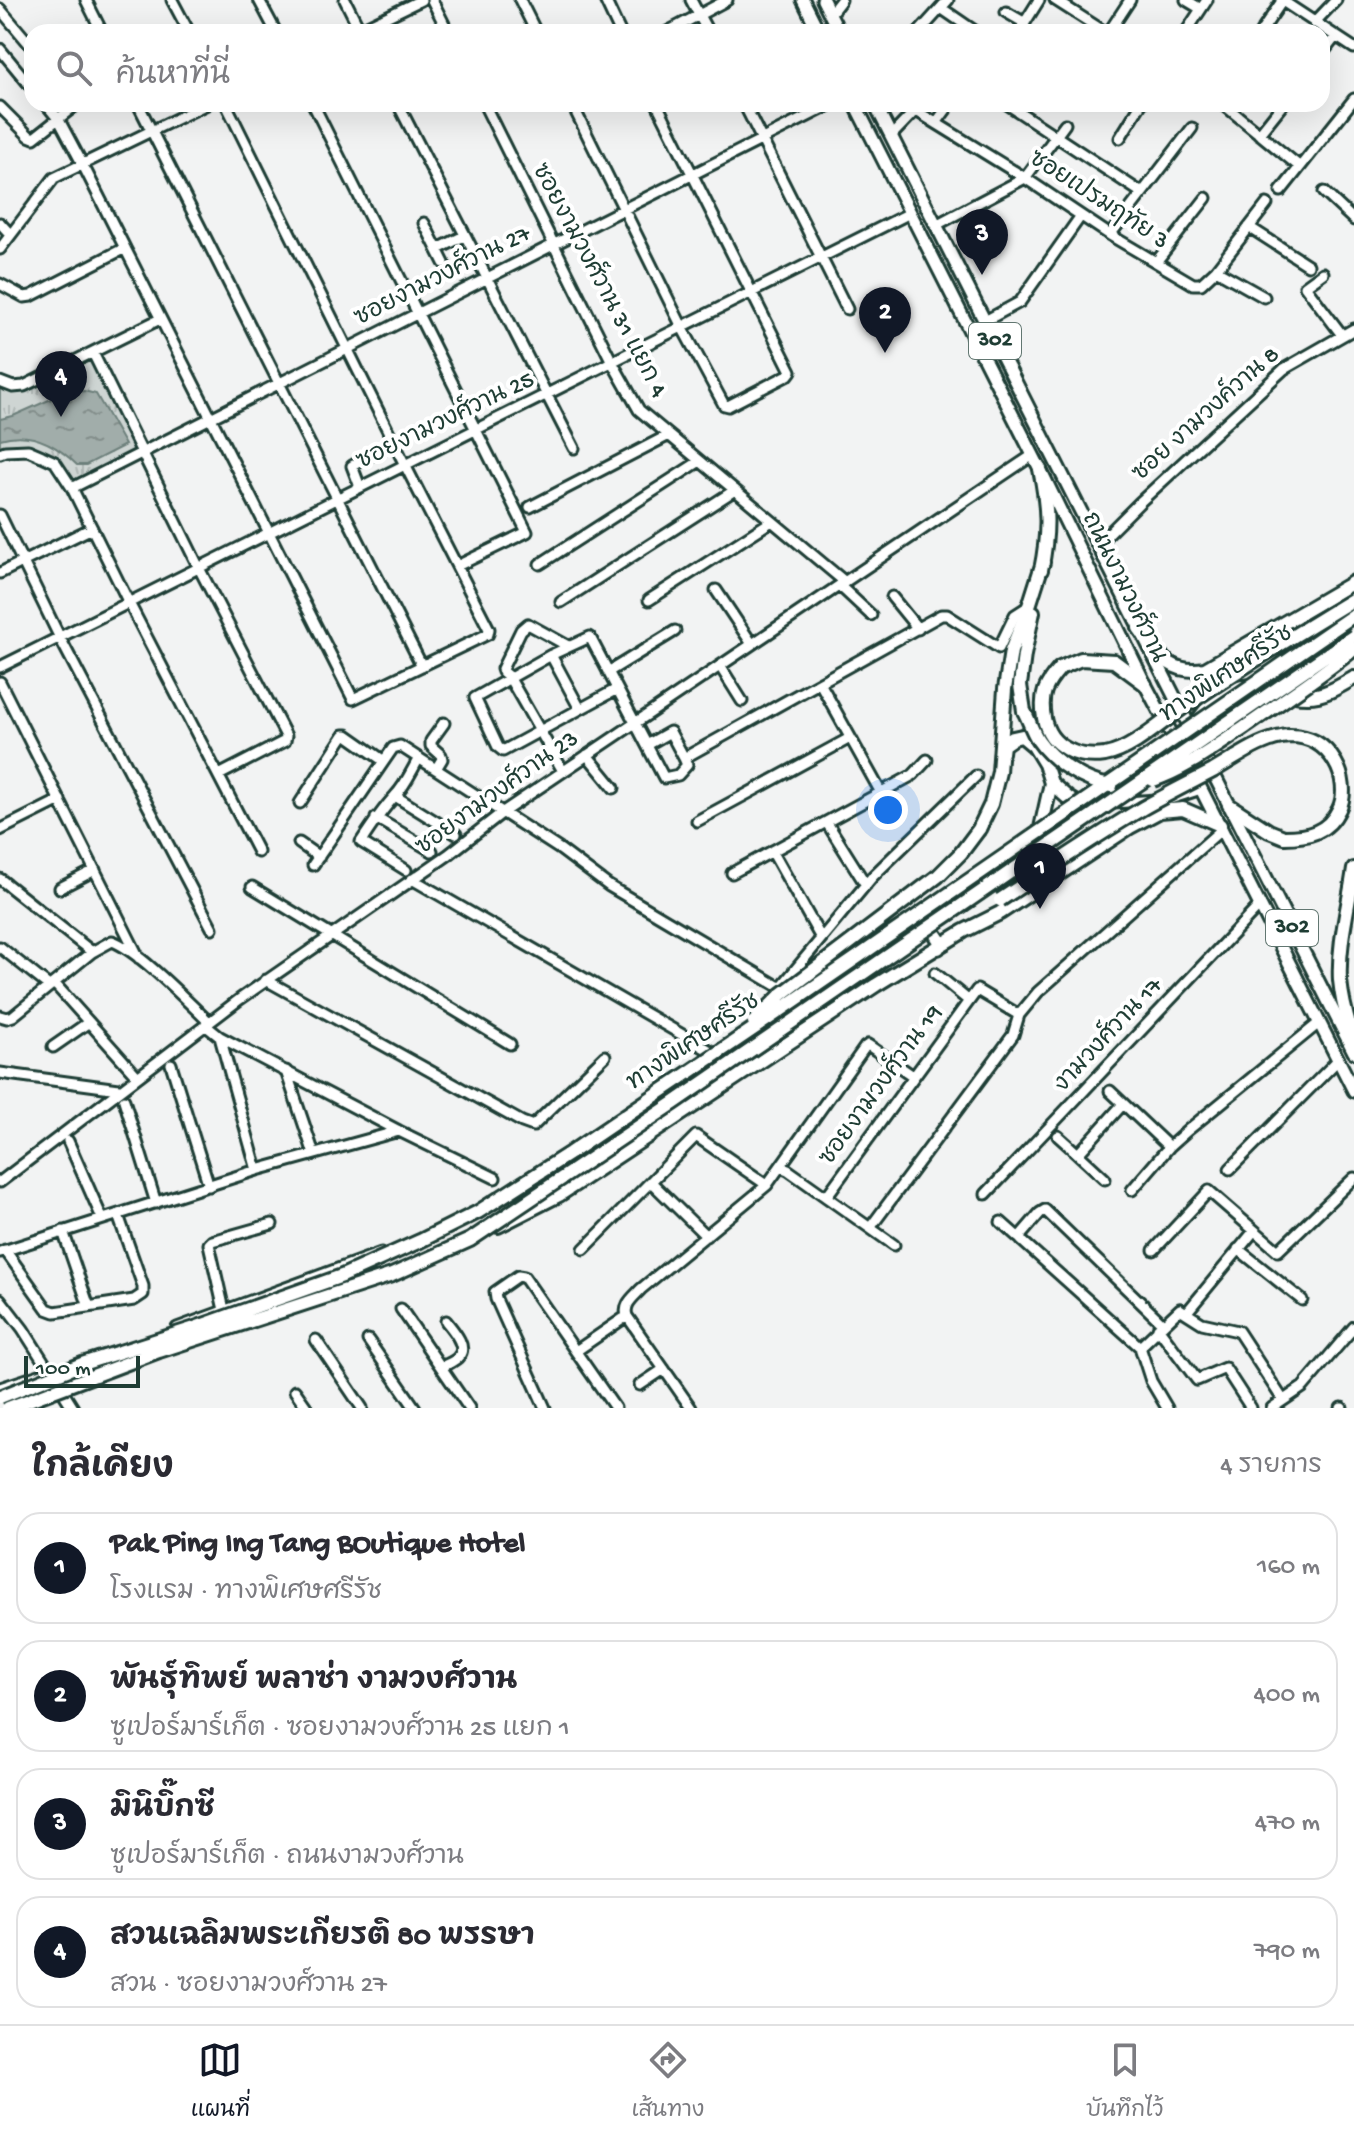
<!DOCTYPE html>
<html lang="th">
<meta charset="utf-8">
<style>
body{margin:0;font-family:"Gochi Hand","Playpen Sans Thai",sans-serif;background:#f7f7f7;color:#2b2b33}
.scale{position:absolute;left:24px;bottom:20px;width:116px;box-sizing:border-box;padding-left:8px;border:4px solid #1f3d34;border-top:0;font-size:22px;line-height:28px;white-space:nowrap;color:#1f3d34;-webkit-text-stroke:6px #fff;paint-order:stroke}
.you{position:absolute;left:888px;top:810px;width:28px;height:28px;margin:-20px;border:6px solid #fff;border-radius:50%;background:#1a73e8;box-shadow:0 0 0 12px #1a73e833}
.badge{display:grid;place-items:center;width:52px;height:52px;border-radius:50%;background:#111827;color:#fff;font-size:26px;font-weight:700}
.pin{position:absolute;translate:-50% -66px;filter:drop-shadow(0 2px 4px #0008)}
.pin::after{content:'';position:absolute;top:42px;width:28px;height:24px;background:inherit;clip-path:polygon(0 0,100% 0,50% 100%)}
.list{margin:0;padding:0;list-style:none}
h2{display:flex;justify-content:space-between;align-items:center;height:104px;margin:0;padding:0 32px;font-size:34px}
h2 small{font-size:26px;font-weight:400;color:#7c7c81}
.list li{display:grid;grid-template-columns:52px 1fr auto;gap:24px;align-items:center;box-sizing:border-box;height:112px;margin:0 16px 16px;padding:0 16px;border:2px solid #e1e1e2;border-radius:24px}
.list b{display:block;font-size:30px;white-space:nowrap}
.list p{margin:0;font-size:26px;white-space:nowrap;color:#7c7c81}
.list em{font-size:26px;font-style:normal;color:#7c7c81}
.icon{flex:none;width:44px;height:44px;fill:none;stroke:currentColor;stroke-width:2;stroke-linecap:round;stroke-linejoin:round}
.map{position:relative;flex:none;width:1354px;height:1408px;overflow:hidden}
.search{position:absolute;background:#fff;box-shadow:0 8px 32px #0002;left:24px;right:24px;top:24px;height:88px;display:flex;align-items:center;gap:20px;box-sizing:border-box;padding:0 28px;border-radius:24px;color:#7c7c81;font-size:30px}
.sheet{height:616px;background:#fff}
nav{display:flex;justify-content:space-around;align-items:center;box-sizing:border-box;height:112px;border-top:2px solid #e1e1e2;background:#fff;font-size:22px;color:#7c7c81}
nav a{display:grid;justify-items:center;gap:4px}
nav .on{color:#111827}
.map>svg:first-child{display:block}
.grass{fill:url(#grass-tufts);stroke:#768984;stroke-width:2}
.water{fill:url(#water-ripples);stroke:#6d807b;stroke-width:2}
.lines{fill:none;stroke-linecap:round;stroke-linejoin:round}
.minor-casing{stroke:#1f3d34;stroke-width:15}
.major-casing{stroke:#1f3d34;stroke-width:17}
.highway-casing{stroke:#1f3d34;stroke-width:18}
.minor{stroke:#fff;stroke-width:9}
.major{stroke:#fff;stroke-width:11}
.highway{stroke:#fff;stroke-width:12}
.highway-bridge-casing{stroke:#1f3d34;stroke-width:18;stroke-linecap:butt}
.highway-bridge{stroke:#fff;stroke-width:12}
.labels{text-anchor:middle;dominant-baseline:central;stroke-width:8;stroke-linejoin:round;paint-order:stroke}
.shield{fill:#fff;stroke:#627771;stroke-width:2}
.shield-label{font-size:22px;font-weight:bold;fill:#1f3d34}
.street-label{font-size:24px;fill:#1f3d34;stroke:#fff}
</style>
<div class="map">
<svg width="1354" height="1408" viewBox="0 0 1354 1408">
<defs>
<pattern id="grass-tufts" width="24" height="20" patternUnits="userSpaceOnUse" patternTransform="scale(2)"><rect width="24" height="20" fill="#ced5d3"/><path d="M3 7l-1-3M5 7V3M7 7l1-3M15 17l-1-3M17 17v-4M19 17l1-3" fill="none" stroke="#b0b8b6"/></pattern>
<pattern id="water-ripples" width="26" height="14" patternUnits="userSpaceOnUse" patternTransform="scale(2)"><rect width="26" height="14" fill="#a1adaa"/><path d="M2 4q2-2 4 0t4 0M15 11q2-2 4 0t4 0" fill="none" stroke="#838e8b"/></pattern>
</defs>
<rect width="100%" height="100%" fill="#f2f3f3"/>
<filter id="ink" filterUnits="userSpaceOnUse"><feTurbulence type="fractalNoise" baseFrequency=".0125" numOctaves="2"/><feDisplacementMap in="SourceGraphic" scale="16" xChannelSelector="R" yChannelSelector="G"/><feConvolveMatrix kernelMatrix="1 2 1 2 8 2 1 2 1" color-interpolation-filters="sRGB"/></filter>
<g filter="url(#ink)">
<!-- grass -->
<path class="grass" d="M92 355 141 455 74 488 57 458 28 445 5 447 0 449V385L12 389Z"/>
<!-- water -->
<path class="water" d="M84 391 96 394 125 445 86 465H77C56 444 30 430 0 439V419L13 416 58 396Z"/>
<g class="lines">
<defs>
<path id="minor" d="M86 0 102 32
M172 0 189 32
M259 0 276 32
M345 0 361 32
M432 0 448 32
M520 0 536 32
M605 0 620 32
M691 0 708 32
M1055 0 1105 32
M1186 0 1201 9
M1281 0 1354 48
M941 8 976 32
M0 9 32 47
M1006 12 1025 23
M830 14 841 0
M1314 23 1336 0
M355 32 421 0
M667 32 727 0
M919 32 948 0
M1019 32 1039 0
M1109 32 1130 0
M1186 32 1207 0
M1261 32 1282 1
M0 49 32 88
M1322 54 1335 37
M46 104 59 120 83 165 353 699 488 634 489 629 405 465 226 104
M138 104 422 666
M313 104 527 532 457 566
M398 104 574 448
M484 104 612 362 639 410 845 582
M572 104 682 327 724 405 728 406 788 375 791 371 657 104
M744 104 847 309
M1007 104 1142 193
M1223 104 1300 167
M0 107 29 136 34 138 77 104
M936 123 950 104
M1259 134 1283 104
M891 136 913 113 918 112 1025 178 1110 235 1193 284H1201L1216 270 1267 204
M1120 138 1141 104
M1281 191 1354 99
M1324 192 1354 220
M0 223 10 234
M424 223 444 263
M936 225 1025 178 1065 124
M1249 227 1308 265
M1110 235 1192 128
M0 249 54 178 207 104
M438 249 464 236
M1156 262 1206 198
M1216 270 1264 297
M1323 273 1305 286 1342 335
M0 284 24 297 31 296 125 248
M985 321 1020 302 1080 217
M93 353 199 568 286 736 285 741 219 775
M0 382 13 387 24 386 160 319
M0 453 5 451 28 450 42 456 55 462 72 488 129 603 258 852
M360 487 352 466 383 448
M72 488 832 104
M530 507 669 435
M0 515 60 638 212 928
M1097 545 1139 503 1284 369 1354 329
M540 564 700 461
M0 573 92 528
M840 586 871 615
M716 590 752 644
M892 597 918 629
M649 600 772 521
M561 602 735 490
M551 655 580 709
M720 666 742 701
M0 667 910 213
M608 672 675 631
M0 682 139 958
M820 683 894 816
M617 689 503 751 498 747 475 698 551 655 590 637 664 778 678 775 687 765 684 758 941 615H947L999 648 1015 615 1029 606
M647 745 670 732 684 758
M587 755 614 788
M436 769 442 759 441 755 431 746V741L444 723
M563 771 509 677 503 672 502 669 521 630 528 624 568 646
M395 796 456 834
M300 803 344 735H347L384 761
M1114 803 1170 799 1201 789
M376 818 432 851
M697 821 850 738
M827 823 866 885
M0 830 60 800
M299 843 319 857
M772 851 821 938
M313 865 384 761 393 748 400 746 561 850 609 886 803 1001
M406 870 361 842C372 825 382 810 395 796 405 786 412 770 419 758
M732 873 913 775 927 760
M0 879 92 952
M412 879 719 1056
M252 887 510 1044
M60 888 95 870
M0 947 49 986
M935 973 969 1001
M266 980 522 1122 533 1126 605 1056
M54 983 137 1076
M781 987 873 876 976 776
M0 1016 7 1018 13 1016 92 952 112 941C137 949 188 1002 209 1022
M205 1025 220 1037 399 1131 495 1178
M220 1037 257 1170
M53 1047 89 1022
M171 1064 209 1186
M286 1071 314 1154
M0 1073 119 1089
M1110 1091 1169 1147
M124 1100 156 1203
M1058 1136 1078 1154 1123 1104
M68 1141 102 1218
M1078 1154 1105 1179
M780 1167 788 1170 894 1245
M1230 1169 1338 1060
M546 1175 806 1003 1082 816
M0 1182 240 999 448 855 503 812 1033 455
M651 1182 706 1236
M1132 1190 1169 1147 1188 1130 1319 1023
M986 1194 1260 905
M826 1197 977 990 1019 1015 1038 992 1222 829
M1001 1222 1019 1238
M870 1228 1013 1035 1019 1015
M63 1231 89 1307
M584 1249 696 1136 767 1185
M1238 1249 1302 1300
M5 1250 47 1309 55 1312 134 1300 143 1294V1286L118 1215
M1154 1250 1209 1191 1278 1251 1354 1178
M0 1252 257 1170 399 1131
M0 1299 23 1329 73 1408
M401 1309 469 1408
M224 1310 209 1244 212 1241 272 1224
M1187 1312 1254 1231
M1163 1324 1045 1210 1040 1213 1021 1235V1240L1140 1347 1151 1381 1167 1408
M177 1328 381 1253
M1158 1328 1197 1380 1225 1368 1251 1408
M316 1340 362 1408
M368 1340 415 1408
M1140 1347 1180 1309 1202 1323 1238 1331 1283 1400
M576 1351 627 1316
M442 1367C447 1364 456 1361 459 1356 468 1346 452 1329 446 1321
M640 1385 664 1369
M0 1388 42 1374
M295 1391 307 1408
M545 1408 496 1299 495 1292 518 1276 524 1277 615 1408
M691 1408 627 1316C623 1304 634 1297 641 1289L767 1185 865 1047 868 1045 871 1047 913 1076
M1272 1408 1303 1387 1354 1327
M1341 1408H1342"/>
<path id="major" d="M803 0 819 32
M823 0 839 32
M855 104 1040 469 1145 684 1201 789 1354 1091
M875 104 1354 1052"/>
<path id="highway" d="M1040 469C1048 508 1049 531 1041 570
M1139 628C1159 654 1169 675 1205 669L1354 582
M1060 668 1081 659 1114 661 1145 684
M1024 711 1020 685 1024 655 1033 612
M1195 725C1202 713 1208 706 1219 698 1255 672 1272 697 1308 696 1325 696 1340 686 1354 678
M1002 753 1003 745 1013 738 1022 736 1034 746 1045 764 1051 783 1068 798 1089 811
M1229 805 1269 831 1284 837
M979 829 991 804 999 772 1005 689 1011 651 1029 606 1043 562
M1037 846 1051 783
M1354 869C1349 905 1338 943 1340 980 1342 1001 1347 1020 1354 1040
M916 929 926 926 931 928 940 941 938 948
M498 1226 559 1195 876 985 964 931 1000 913 1130 827 1160 811 1183 809 1220 825"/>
</defs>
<!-- minor casing -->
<use href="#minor" class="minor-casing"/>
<!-- major casing -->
<use href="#major" class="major-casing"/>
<!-- highway casing -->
<use href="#highway" class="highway-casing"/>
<!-- minor -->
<use href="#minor" class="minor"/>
<!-- major -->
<use href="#major" class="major"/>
<!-- highway -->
<use href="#highway" class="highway"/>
<defs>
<path id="highway-bridge" d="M1060 668C1045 685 1040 695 1044 718 1049 747 1078 759 1105 755 1133 750 1164 720 1188 704 1242 667 1298 633 1354 599
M1024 711C1029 720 1032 731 1038 740 1052 761 1086 783 1111 786
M1153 780C1186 769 1215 747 1244 728 1281 702 1319 677 1354 649
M1000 900C1047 869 1094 837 1143 808 1166 795 1190 783 1213 771 1236 758 1263 737 1290 736 1310 736 1325 745 1335 762 1343 775 1346 795 1339 809 1328 833 1307 837 1284 837
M754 1022 781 995 938 876 961 853 979 829
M0 1397 82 1364 195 1328 342 1276 420 1241 478 1212 570 1153 778 1012 1354 615
M8 1408 159 1351 392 1275 470 1240 674 1103 1354 636"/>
</defs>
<!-- highway-bridge casing -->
<use href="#highway-bridge" class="highway-bridge-casing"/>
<!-- highway-bridge -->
<use href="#highway-bridge" class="highway-bridge"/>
</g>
</g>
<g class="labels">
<!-- shield labels -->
<g class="shield">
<rect x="969" y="323" width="52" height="36" rx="6"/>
<rect x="1266" y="910" width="52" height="36" rx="6"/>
</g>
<g class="shield-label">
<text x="995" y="341">302</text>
<text x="1292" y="928">302</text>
</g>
<!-- street labels -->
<g class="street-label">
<text transform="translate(1098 201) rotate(33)">ซอยเปรมฤทัย 3</text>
<text transform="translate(443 277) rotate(-27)">ซอยงามวงศ์วาน 27</text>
<text transform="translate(598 281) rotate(62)">ซอยงามวงศ์วาน 31 แยก 4</text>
<text transform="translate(1207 415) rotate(-42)">ซอย งามวงค์วาน 8</text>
<text transform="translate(446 422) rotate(-26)">ซอยงามวงศ์วาน 25</text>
<text transform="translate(1123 588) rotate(64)">ถนนงามวงศ์วาน</text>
<text transform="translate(1227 675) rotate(-34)">ทางพิเศษศรีรัช</text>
<text transform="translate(498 794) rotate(-36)">ซอยงามวงศ์วาน 23</text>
<text transform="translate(1109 1036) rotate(-47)">งามวงศ์วาน 17</text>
<text transform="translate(694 1043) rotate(-34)">ทางพิเศษศรีรัช</text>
<text transform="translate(882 1086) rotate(-54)">ซอยงามวงศ์วาน 19</text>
</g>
</g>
</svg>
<div class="scale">100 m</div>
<div class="you"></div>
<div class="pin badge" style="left:1040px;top:909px">1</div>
<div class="pin badge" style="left:885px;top:353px">2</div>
<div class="pin badge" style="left:982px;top:275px">3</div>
<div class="pin badge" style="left:61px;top:417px">4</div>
<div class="search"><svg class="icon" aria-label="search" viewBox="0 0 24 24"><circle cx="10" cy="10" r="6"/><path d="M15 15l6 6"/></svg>ค้นหาที่นี่</div>
</div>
<section class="sheet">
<h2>ใกล้เคียง<small>4 รายการ</small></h2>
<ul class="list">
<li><span class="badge">1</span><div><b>Pak Ping Ing Tang BOutique Hotel</b><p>โรงแรม · ทางพิเศษศรีรัช</p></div><em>160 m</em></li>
<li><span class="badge">2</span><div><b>พันธุ์ทิพย์ พลาซ่า งามวงศ์วาน</b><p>ซูเปอร์มาร์เก็ต · ซอยงามวงศ์วาน 25 แยก 1</p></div><em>400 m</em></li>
<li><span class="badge">3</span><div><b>มินิบิ๊กซี</b><p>ซูเปอร์มาร์เก็ต · ถนนงามวงศ์วาน</p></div><em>470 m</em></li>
<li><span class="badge">4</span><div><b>สวนเฉลิมพระเกียรติ 80 พรรษา</b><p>สวน · ซอยงามวงศ์วาน 27</p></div><em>790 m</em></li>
</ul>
</section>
<nav>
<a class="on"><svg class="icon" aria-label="map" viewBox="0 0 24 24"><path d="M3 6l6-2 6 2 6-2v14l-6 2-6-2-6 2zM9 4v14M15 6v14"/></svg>แผนที่</a>
<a><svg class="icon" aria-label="directions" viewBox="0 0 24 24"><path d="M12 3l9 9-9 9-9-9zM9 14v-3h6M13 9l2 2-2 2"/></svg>เส้นทาง</a>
<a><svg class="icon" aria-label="saved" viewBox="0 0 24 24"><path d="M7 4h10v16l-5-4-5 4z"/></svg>บันทึกไว้</a>
</nav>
